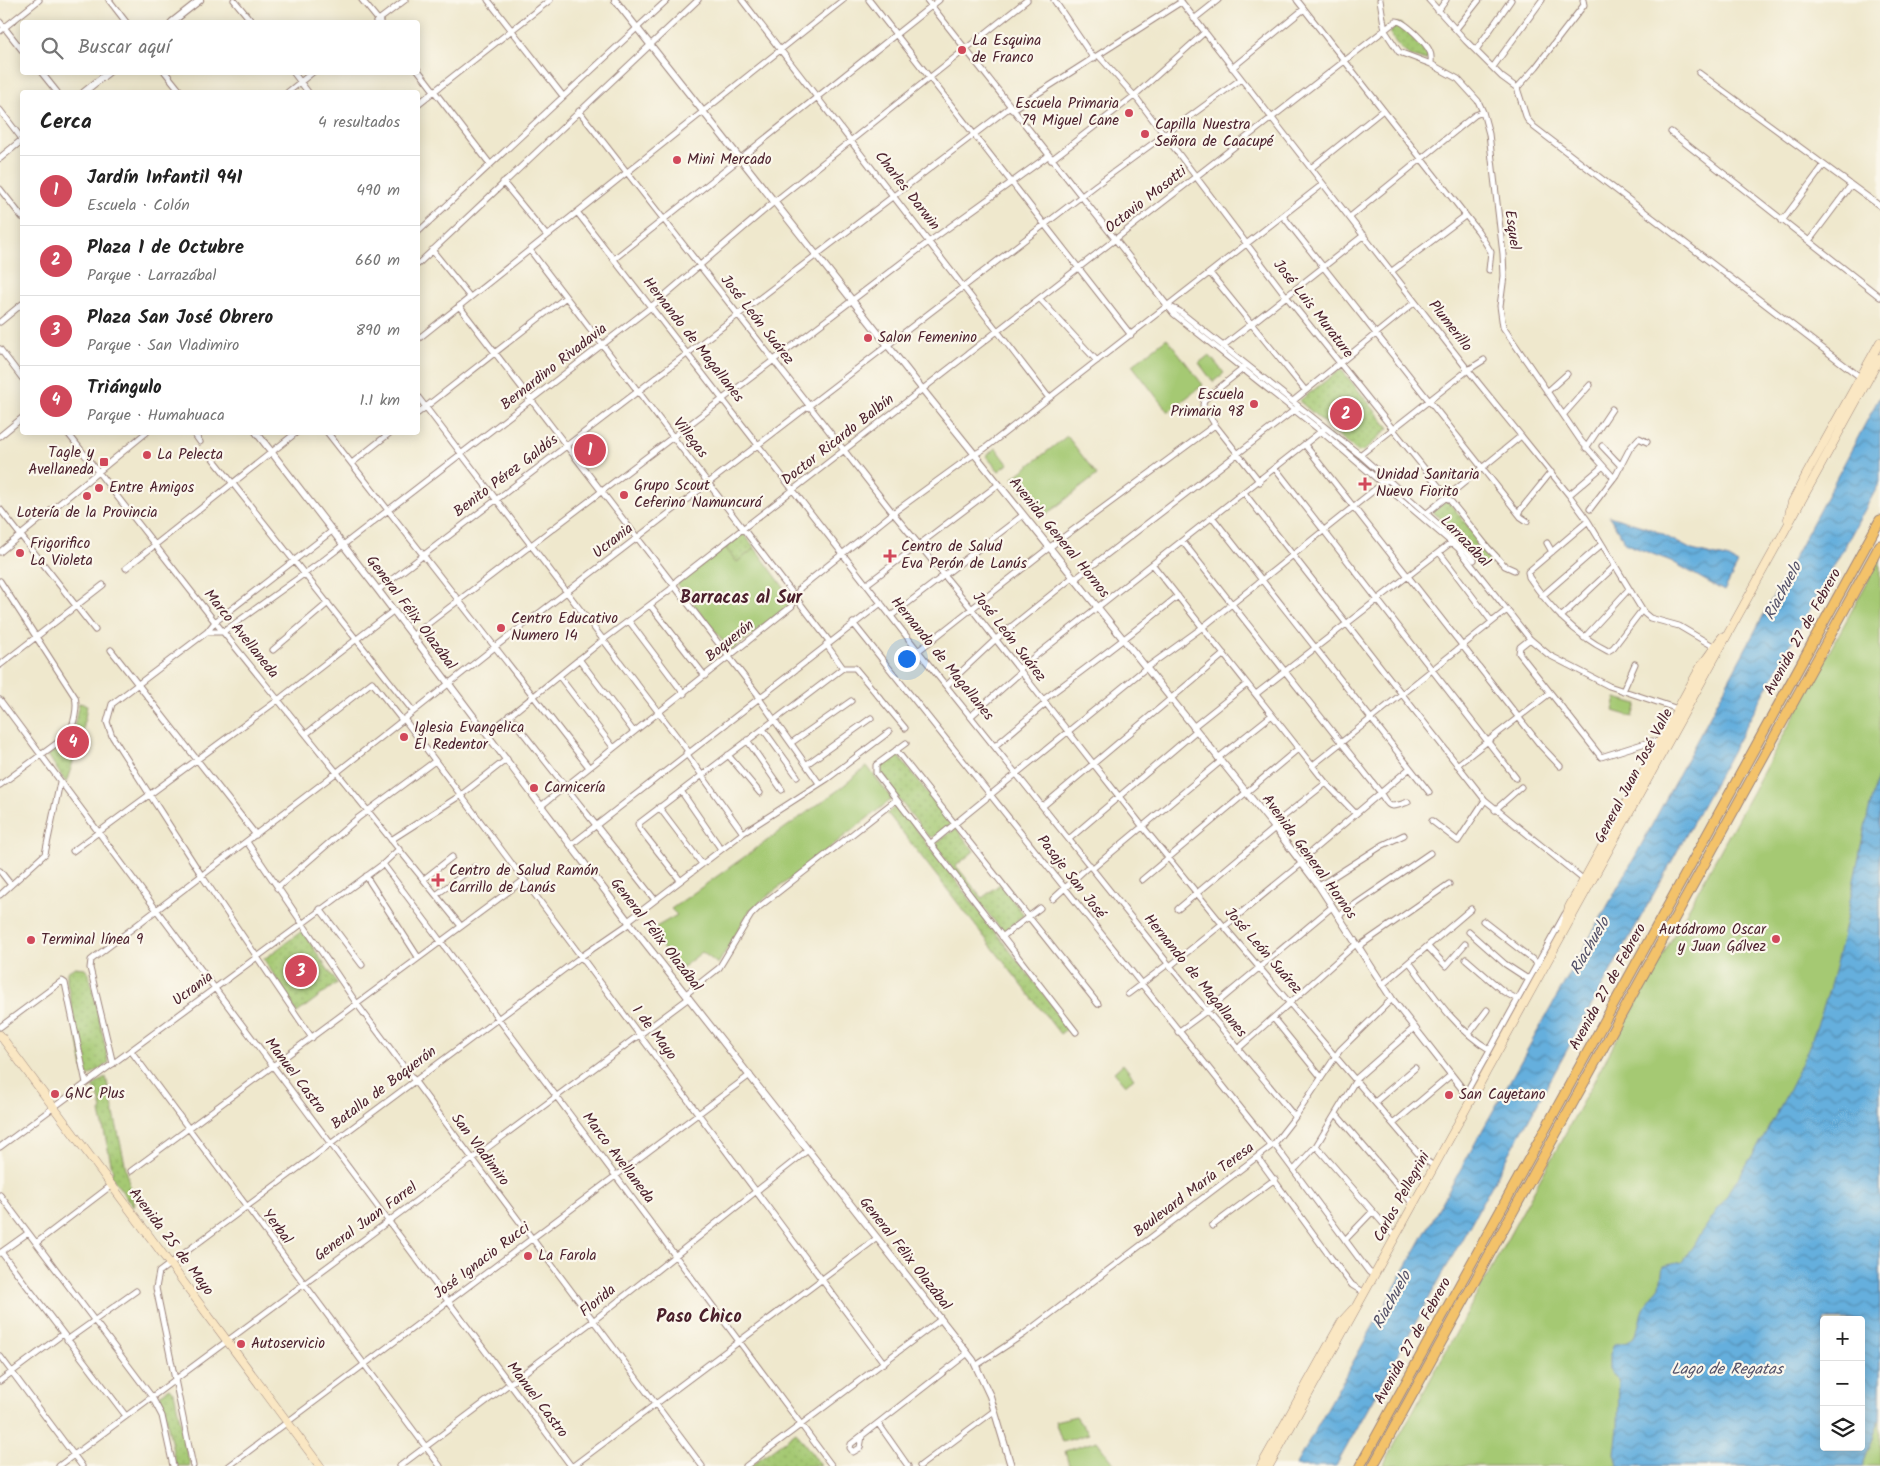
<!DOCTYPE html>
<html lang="es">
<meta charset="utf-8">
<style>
body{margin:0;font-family:Kalam,sans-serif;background:#f2f2f2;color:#222}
.controls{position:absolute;right:15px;bottom:15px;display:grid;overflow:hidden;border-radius:5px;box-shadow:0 2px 12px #0003}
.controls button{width:45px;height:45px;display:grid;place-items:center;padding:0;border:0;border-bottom:1px solid #e0e0e0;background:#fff;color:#222;font:25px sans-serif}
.you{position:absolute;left:906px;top:658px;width:18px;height:18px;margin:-12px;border:4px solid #fff;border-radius:50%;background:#1a73e8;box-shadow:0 0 0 8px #1a73e833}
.badge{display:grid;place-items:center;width:32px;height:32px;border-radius:50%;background:#d1495b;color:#fff;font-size:16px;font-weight:700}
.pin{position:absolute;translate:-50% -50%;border:2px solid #fff;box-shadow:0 1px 5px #0006}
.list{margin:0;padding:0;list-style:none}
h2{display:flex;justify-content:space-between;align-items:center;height:65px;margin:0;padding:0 20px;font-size:21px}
h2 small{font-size:16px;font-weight:400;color:#767676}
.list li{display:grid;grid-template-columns:32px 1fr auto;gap:15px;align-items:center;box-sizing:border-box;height:70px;padding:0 20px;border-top:1px solid #e0e0e0}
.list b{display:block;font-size:19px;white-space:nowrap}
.list p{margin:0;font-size:16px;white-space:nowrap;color:#767676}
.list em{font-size:16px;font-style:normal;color:#767676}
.icon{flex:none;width:28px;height:28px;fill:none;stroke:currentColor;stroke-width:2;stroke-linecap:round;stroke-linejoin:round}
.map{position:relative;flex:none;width:1880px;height:1466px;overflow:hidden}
.search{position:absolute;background:#fff;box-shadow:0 2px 12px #0003;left:20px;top:20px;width:400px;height:55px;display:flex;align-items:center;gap:12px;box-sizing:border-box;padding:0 18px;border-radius:5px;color:#767676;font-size:19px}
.panel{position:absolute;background:#fff;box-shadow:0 2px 12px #0003;left:20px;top:90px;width:400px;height:345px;border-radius:5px}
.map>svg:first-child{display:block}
.grass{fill:#a5c973;stroke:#78744f;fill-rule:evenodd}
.park{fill:url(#park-dots);stroke:#78744f}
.water{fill:url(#water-waves);stroke:#586784;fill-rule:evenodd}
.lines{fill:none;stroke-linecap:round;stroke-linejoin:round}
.minor-casing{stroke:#9c847c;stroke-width:7}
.tertiary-casing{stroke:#9c847c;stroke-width:8}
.secondary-casing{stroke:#9c847c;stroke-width:9}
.primary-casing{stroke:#9c847c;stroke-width:11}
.minor{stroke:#fff;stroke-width:5}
.tertiary{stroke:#fff;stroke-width:6}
.secondary{stroke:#fae7c3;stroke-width:8}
.primary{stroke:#f3c26a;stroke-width:9}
.poi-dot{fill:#d1495b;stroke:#fbf7ec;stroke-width:2}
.labels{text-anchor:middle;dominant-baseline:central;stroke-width:4.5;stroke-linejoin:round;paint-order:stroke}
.poi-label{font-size:15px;fill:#4a1f2b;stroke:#fbf7ec;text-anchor:start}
.street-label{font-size:15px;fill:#4a1f2b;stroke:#fbf7ec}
.water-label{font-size:16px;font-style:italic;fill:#535169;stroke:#fbf7ec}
.quarter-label{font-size:18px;font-weight:bold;fill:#4a1f2b;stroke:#fbf7ec}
</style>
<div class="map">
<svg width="1880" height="1466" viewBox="0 0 1880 1466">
<defs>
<pattern id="park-dots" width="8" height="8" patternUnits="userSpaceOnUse" patternTransform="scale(1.25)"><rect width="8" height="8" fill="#a5c973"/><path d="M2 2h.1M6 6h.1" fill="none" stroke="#90ac64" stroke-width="1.8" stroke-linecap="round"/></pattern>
<pattern id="water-waves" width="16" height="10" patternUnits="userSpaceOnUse" patternTransform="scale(1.25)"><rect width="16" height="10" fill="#65afdd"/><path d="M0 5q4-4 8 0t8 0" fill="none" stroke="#558eb3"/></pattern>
</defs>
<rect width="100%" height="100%" fill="#fbf7ec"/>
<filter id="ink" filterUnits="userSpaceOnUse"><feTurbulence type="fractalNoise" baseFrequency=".02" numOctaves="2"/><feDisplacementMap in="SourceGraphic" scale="10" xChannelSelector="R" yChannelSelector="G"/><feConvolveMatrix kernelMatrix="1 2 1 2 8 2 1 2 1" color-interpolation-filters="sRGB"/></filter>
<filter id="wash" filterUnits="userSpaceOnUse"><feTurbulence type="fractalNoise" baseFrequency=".0096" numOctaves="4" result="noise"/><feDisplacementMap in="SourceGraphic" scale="20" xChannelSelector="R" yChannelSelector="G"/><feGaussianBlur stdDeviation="1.12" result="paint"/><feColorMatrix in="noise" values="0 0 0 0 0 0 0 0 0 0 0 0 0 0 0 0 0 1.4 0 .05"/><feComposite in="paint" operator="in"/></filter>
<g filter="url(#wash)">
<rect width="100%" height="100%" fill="#efe8cd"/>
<!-- grass -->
<path class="grass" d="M1167 338 1203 385 1168 412 1132 365Z
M1209 355 1224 373 1213 382 1199 363Z
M1067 436 1097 475 1043 517 1013 478Z
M996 448 1008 464 999 471 986 456Z
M725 547 737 562 755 548 793 600 791 604 731 651 677 584Z
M1880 559V1466H1383ZM1824 1320H1861V1447H1824Z
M1616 698 1637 704 1633 717 1613 711Z
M867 766 892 799 750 910 718 964 702 952 680 969 649 931 677 915 671 909 837 791Z
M1123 1064 1134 1078 1125 1085 1114 1072Z
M1076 1416 1089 1434 1062 1442 1055 1421Z
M1097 1441 1116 1466H1069L1065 1451Z"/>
<!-- park -->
<path class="park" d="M1397 23 1401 24 1427 49 1429 54 1427 60C1409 59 1398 48 1390 33Z
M1341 369 1389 428 1364 451 1358 452 1299 401Z
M1447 500 1497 562 1486 565 1484 569 1460 537 1433 512Z
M743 533 755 548 737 562 725 547Z
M79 703 87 705 83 732 66 783 48 755 71 740Z
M896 753 952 824 934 837 928 836 878 773V767Z
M897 805 1069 1027 1060 1034 889 815 886 814Z
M956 828 974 851 956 866 982 898 1000 884 1024 915 1003 932 934 845Z
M302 931 337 983 297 1013 264 959Z
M75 967 85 968 89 974 109 1063 89 1076 84 1073 67 981V972Z
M106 1077 134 1205 133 1207 110 1174 113 1172 100 1112 102 1109 97 1091 92 1087Z
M170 1388 174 1392 190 1466H176L164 1407 159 1399 161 1394Z
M796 1432 821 1466H750Z"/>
<!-- water -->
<path class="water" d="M1880 396V482L1668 868 1336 1466H1295L1637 853Z
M1609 516 1652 529 1692 550 1729 559 1738 564 1724 591 1671 561 1626 544Z
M1880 768V1419L1862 1466H1618L1615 1453 1618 1427 1619 1381 1609 1370V1357L1614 1344 1628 1342 1636 1335 1643 1309 1660 1286 1663 1266 1682 1262C1740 1177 1798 1093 1828 993 1850 919 1858 842 1880 768ZM1824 1320H1861V1447H1824Z"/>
</g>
<g filter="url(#ink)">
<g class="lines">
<defs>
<path id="minor" d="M109 0 126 22
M234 0 252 22
M362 0 380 22
M488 0 563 96
M742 0 1049 398
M869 0 1131 335
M927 0 1174 314 1322 432 1458 548 1530 639 1549 655 1609 686 1681 710
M1054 0 1094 59
M1180 0 1468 370 1569 495 1588 521 1644 613 1650 618 1679 626 1713 646
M1297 0 1478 231 1491 252 1489 270
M1380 0 1385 31 1399 52 1431 64 1458 79 1478 101 1483 112 1489 134 1503 254 1504 276 1500 306 1503 327 1581 441 1614 478
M1429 0 1466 41 1502 77 1517 88 1527 119 1534 127 1860 377
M1438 11 1446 0
M1194 19 1218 0
M0 22 22 50
M376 22 405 0
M1456 29 1479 0
M0 31 39 0
M1476 50 1511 0
M1099 56 1138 100 1286 296 1489 549 1505 566 1514 570
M1493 67 1542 0
M1232 68 1304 9
M418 70 490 164
M41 72 57 92
M165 72 181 92
M293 72 308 92
M1699 73 1880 206
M1517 88 1536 67 1584 5 1583 0
M288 92 313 72
M418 104 550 0
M0 110 22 139
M1012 110 1181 2
M579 111 893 513 971 608 1143 827 1222 924 1393 1124 1422 1158 1434 1166
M1671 132 1880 297
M1051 160 1134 96 1205 32
M1311 168 1383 110
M503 182 547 236
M0 189 22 217
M577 212 918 651 1170 966 1295 1117
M1283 216 1521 517 1527 521
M1350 217 1475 115 1483 112
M1782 221 1824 165
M418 232 667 0
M1809 241 1851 185
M432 250 470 297
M530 250 829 641
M614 259 939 0
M418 264 698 0
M1392 271 1465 216
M1210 273 1305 390
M1040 299 1097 361
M459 306 759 696
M1168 306 1179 311 1360 455 1462 545 1474 560
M0 322 22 304
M418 339 843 0
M1223 346 1364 235
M0 349 22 378
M1244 368 1204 400 1203 405 1215 425 1260 482
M1547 392 1567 374
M418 397 688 751
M1293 401 1415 302
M418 413 566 297
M1564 414 1590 385
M67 432 215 622 461 926
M193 432 200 442
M327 432 588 766
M0 436 22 418
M1305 445 1541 746 1560 766
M1602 446 1621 466
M1586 448 1612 409
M1360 455 1468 370 1484 360
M211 456 413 711
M352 463 391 432
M1276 469 1516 778
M1245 494 1485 800 1584 880
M1569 495 1602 467
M0 509 95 630
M1590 509 1616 475 1630 448 1639 438 1647 442
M1427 513 1521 436
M1518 513 1551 472
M1213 518 1429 792
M1588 521 1528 572 1529 577C1550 608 1574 634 1608 651L1613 648 1642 610
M1183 542 1380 792C1390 809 1389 808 1408 802
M1547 543 1552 552
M0 552 147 432
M1439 552 1492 622
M1153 565 1326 783 1355 813
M126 568 297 432
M1075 579 1297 408
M0 581 75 697C78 707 74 725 68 735L0 785
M867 584 999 484
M378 590 1010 107
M1542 596 1602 544
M650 605 705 676
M891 616 1023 515
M1561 617 1615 566
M629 621 684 694
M853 623 1271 1146
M207 632H223L325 559 651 307 774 202 1027 0
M412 636 930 241 1048 156
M1584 638 1629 589
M1530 639 1520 647 1519 653 1601 757 1652 741 1659 742
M826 644 843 668
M111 650 256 835
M273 650 328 603
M918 651 1050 547 1215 425
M579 659 634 732
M0 665 103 585
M1019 669 1324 429
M559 676 613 747
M947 685 996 639 1073 577
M1623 691 1635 664
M1256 694 1453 541
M758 697 819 783
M0 700 571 1466
M1043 700C1089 666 1134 632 1178 596
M509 715 655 900
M971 716 1021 672
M404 719 884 1363
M1193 727 1247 684
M763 729 797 776
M306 734 372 682 402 720
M487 734 603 640 671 589 677 580 1396 21C1404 20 1427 44 1430 52 1432 56 1431 60 1431 64
M747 740 782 790
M791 743 851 701
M906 743 876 765V773L1076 1032
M995 746 1046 703
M896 750 1098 1004
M686 753 743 833
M728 755 760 793
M1218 758 1272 715
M807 764 871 718
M1313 765 1507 610
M1457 765 1550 693
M681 791 721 849
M541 806 792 606 800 588 893 513 970 457 984 449 1323 184
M1043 806 1224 654
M659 807 702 864
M1495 810 1521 787
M1432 821 1458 841 1485 800
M1273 825 1326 783
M1069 839 1196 731
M391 840 461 795 507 759
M247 842 357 1004 702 1466
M930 844 1146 668 1203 627 1388 479
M571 845 881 603
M73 851 278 700 393 611
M1300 861 1410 768
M383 864 832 1466
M1093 868 1221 761
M0 871 11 885
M366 876 418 957
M424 879 452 857
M680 880 640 829 638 824 843 668H855L905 728
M1142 880 1299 748
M1319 886 1383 845 1404 835
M277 888 358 818 435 761
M0 895 45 854 60 782
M436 895 474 867
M1053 899 1090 865
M320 909 362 965
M1178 909 1275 828
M1338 916 1430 853
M628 921 743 833 827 779 889 732
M1483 921 1537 963
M1225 926 1302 863
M1469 932 1505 964 1528 979
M1002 937 1040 908
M1358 947 1449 884
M1428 947 1446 966 1465 944
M1466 959 1504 992 1517 999
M1410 963C1432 993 1456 1030 1489 1049
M1170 966 1222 924
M1382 985 1471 909
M686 994 719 968 751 915 759 907 896 800
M1128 994 1168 964
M1274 1019 1321 1077
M0 1027 62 981 65 983 86 1083
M1178 1032 1212 1007 1332 907
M1469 1034 1487 1010
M312 1038 202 876 112 736 107 722 112 704 207 632 215 622 332 531
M1238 1049 1356 944
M131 1051 440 1466
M113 1064 90 968 91 960 336 773 495 647 1096 185 1241 79
M1466 1093 1565 914
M1375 1102 1415 1068
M1337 1115 1413 1204
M1393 1124 1451 1075
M1274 1144 1369 1272 1374 1275
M1316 1146 1395 1237
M0 1147 383 864 399 849
M1258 1158 1331 1258 1352 1285 1365 1293
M1294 1170 1316 1146 1357 1078 1414 1028
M131 1171 524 880
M0 1195 152 1397 162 1416 173 1466
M1212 1226 1275 1179
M1345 1240 1372 1212
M36 1243 112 1185
M1 1252 126 1416
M0 1253 28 1233
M67 1340 136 1291
M0 1356 82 1466
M977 1365 1024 1334 1274 1144 1295 1117 1340 1050 1392 999
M0 1381 63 1334
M878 1423 908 1466
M862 1436 860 1448 853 1452 850 1448 851 1444 968 1353
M59 1466 689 998
M193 1466 156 1288 159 1272 582 956 630 923
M229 1466 750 1075
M400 1466 593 1321 808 1150
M573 1466 877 1238
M746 1466 940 1320
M920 1466 994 1411"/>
<path id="tertiary" d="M615 0 923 390 1275 828 1319 886 1392 999 1471 1100
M172 22 200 0
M84 92 109 72
M0 158 22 140
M256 432 378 590 628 921 973 1360 990 1396 1011 1466"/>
<path id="secondary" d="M1788 519 1792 502 1806 475 1880 342
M1563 929 1569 907 1701 666 1722 637
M0 1035 320 1466
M1261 1466 1342 1321 1353 1309
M1269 1466 1880 358"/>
<path id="primary" d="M1360 1466 1880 520
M1373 1466 1880 545"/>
</defs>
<!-- minor casing -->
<use href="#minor" class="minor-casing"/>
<!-- tertiary casing -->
<use href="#tertiary" class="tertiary-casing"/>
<!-- secondary casing -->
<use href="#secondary" class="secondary-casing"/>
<!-- primary casing -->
<use href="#primary" class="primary-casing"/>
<!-- minor -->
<use href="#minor" class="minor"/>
<!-- tertiary -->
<use href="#tertiary" class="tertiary"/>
<!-- secondary -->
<use href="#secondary" class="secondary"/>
<!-- primary -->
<use href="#primary" class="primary"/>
</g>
</g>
<!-- markers -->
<g class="poi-dot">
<circle cx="962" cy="50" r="5"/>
<circle cx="1129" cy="113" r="5"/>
<circle cx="1145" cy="134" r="5"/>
<circle cx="677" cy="160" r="5"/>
<circle cx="868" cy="338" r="5"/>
<circle cx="1254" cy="404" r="5"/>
<circle cx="147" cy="455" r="5"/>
<rect x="99" y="457" width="10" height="10" rx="2.5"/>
<path d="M1362.5 476.5h5v5h5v5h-5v5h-5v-5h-5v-5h5z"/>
<circle cx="99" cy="488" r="5"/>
<circle cx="624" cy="495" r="5"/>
<circle cx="87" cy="496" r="5"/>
<circle cx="20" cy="553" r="5"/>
<path d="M887.5 548.5h5v5h5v5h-5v5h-5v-5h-5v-5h5z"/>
<circle cx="501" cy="628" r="5"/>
<circle cx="404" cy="737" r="5"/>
<circle cx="534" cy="788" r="5"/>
<path d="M435.5 872.5h5v5h5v5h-5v5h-5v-5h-5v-5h5z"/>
<circle cx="1776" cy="939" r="5"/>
<circle cx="31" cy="940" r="5"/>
<circle cx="55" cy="1094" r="5"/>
<circle cx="1449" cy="1095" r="5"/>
<circle cx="528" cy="1256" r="5"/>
<circle cx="241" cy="1344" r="5"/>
</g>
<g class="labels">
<!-- poi labels -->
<g class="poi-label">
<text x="972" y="41">La Esquina<tspan x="972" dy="17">de Franco</tspan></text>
<text x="1119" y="104" text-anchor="end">Escuela Primaria<tspan x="1119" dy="17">79 Miguel Cane</tspan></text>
<text x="1155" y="125">Capilla Nuestra<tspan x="1155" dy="17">Señora de Caacupé</tspan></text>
<text x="687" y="160">Mini Mercado</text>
<text x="878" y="338">Salon Femenino</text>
<text x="1244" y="395" text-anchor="end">Escuela<tspan x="1244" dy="17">Primaria 98</tspan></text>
<text x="94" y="453" text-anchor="end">Tagle y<tspan x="94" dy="17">Avellaneda</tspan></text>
<text x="157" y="455">La Pelecta</text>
<text x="1376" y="475">Unidad Sanitaria<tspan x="1376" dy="17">Nuevo Fiorito</tspan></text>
<text x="634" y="486">Grupo Scout<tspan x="634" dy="17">Ceferino Namuncurá</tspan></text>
<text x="109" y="488">Entre Amigos</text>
<text x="87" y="513" text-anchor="middle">Lotería de la Provincia</text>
<text x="30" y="544">Frigorifico<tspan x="30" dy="17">La Violeta</tspan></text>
<text x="901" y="547">Centro de Salud<tspan x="901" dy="17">Eva Perón de Lanús</tspan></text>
<text x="511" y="619">Centro Educativo<tspan x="511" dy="17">Numero 14</tspan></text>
<text x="414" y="728">Iglesia Evangelica<tspan x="414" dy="17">El Redentor</tspan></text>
<text x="544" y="788">Carnicería</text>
<text x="449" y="871">Centro de Salud Ramón<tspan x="449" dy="17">Carrillo de Lanús</tspan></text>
<text x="1766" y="930" text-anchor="end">Autódromo Oscar<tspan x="1766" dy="17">y Juan Gálvez</tspan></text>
<text x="41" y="940">Terminal línea 9</text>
<text x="65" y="1094">GNC Plus</text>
<text x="1459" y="1095">San Cayetano</text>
<text x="538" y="1256">La Farola</text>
<text x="251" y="1344">Autoservicio</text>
</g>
<!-- street labels -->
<g class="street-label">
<text transform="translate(907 191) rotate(52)">Charles Darwin</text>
<text transform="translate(1146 200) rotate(-38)">Octavio Mosotti</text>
<text transform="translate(1512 230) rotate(82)">Esquel</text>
<text transform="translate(1313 309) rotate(52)">José Luis Murature</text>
<text transform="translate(757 320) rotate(52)">José León Suárez</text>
<text transform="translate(1450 326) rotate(52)">Plumerillo</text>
<text transform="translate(693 340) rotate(52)">Hernando de Magallanes</text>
<text transform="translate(554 367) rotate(-38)">Bernardino Rivadavia</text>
<text transform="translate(690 438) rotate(52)">Villegas</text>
<text transform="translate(838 440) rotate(-38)">Doctor Ricardo Balbín</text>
<text transform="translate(506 476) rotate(-37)">Benito Pérez Galdós</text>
<text transform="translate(1059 538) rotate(51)">Avenida General Hornos</text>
<text transform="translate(613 541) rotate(-38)">Ucrania</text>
<text transform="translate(1465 542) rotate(46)">Larrazábal</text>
<text transform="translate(411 613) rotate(53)">General Félix Olazábal</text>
<text transform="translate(1803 632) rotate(-61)">Avenida 27 de Febrero</text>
<text transform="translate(241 634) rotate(51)">Marco Avellaneda</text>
<text transform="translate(1009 637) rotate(52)">José León Suárez</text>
<text transform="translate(730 641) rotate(-39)">Boquerón</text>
<text transform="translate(942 659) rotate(51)">Hernando de Magallanes</text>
<text transform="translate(1634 776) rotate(-62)">General Juan José Valle</text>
<text transform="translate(1309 857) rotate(54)">Avenida General Hornos</text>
<text transform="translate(1071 877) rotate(52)">Pasaje San José</text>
<text transform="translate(656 935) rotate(52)">General Félix Olazábal</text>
<text transform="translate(1263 951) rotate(49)">José León Suárez</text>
<text transform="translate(1195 976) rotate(51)">Hernando de Magallanes</text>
<text transform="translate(1608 987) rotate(-61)">Avenida 27 de Febrero</text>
<text transform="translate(193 989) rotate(-37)">Ucrania</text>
<text transform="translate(654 1033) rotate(53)">1 de Mayo</text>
<text transform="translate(295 1076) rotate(53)">Manuel Castro</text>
<text transform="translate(384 1088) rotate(-37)">Batalla de Boquerón</text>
<text transform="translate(480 1150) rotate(53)">San Vladimiro</text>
<text transform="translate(618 1158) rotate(53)">Marco Avellaneda</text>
<text transform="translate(1194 1190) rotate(-37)">Boulevard María Teresa</text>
<text transform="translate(1402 1197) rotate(-61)">Carlos Pellegrini</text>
<text transform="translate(366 1222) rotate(-36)">General Juan Farrel</text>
<text transform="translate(277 1227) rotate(53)">Yerbal</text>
<text transform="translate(171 1242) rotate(53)">Avenida 25 de Mayo</text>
<text transform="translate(905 1254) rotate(52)">General Félix Olazábal</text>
<text transform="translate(482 1261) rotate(-37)">José Ignacio Rucci</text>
<text transform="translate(598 1301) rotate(-39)">Florida</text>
<text transform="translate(1413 1341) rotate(-61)">Avenida 27 de Febrero</text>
<text transform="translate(537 1400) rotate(53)">Manuel Castro</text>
</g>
<!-- water labels -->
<g class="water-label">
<text transform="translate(1783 591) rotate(-62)">Riachuelo</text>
<text transform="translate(1590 946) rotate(-60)">Riachuelo</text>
<text transform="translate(1392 1300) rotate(-61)">Riachuelo</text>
<text x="1727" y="1369">Lago de Regatas</text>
</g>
<!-- quarter labels -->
<g class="quarter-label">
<text x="741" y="598">Barracas al Sur</text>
<text x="699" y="1317">Paso Chico</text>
</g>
</g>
</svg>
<div class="controls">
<button>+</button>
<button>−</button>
<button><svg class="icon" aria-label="layers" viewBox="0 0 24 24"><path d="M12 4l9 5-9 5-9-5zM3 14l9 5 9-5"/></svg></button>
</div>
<div class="you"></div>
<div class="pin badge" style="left:590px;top:450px">1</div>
<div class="pin badge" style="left:1346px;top:414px">2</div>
<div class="pin badge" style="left:301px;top:971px">3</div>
<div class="pin badge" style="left:73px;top:742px">4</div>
<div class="search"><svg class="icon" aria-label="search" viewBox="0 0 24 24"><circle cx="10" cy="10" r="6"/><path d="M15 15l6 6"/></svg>Buscar aquí</div>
<section class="panel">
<h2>Cerca<small>4 resultados</small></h2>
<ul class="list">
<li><span class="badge">1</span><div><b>Jardín Infantil 941</b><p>Escuela · Colón</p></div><em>490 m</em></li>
<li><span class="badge">2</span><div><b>Plaza 1 de Octubre</b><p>Parque · Larrazábal</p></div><em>660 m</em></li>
<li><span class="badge">3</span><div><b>Plaza San José Obrero</b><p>Parque · San Vladimiro</p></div><em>890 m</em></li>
<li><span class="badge">4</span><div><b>Triángulo</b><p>Parque · Humahuaca</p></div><em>1.1 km</em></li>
</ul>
</section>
</div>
